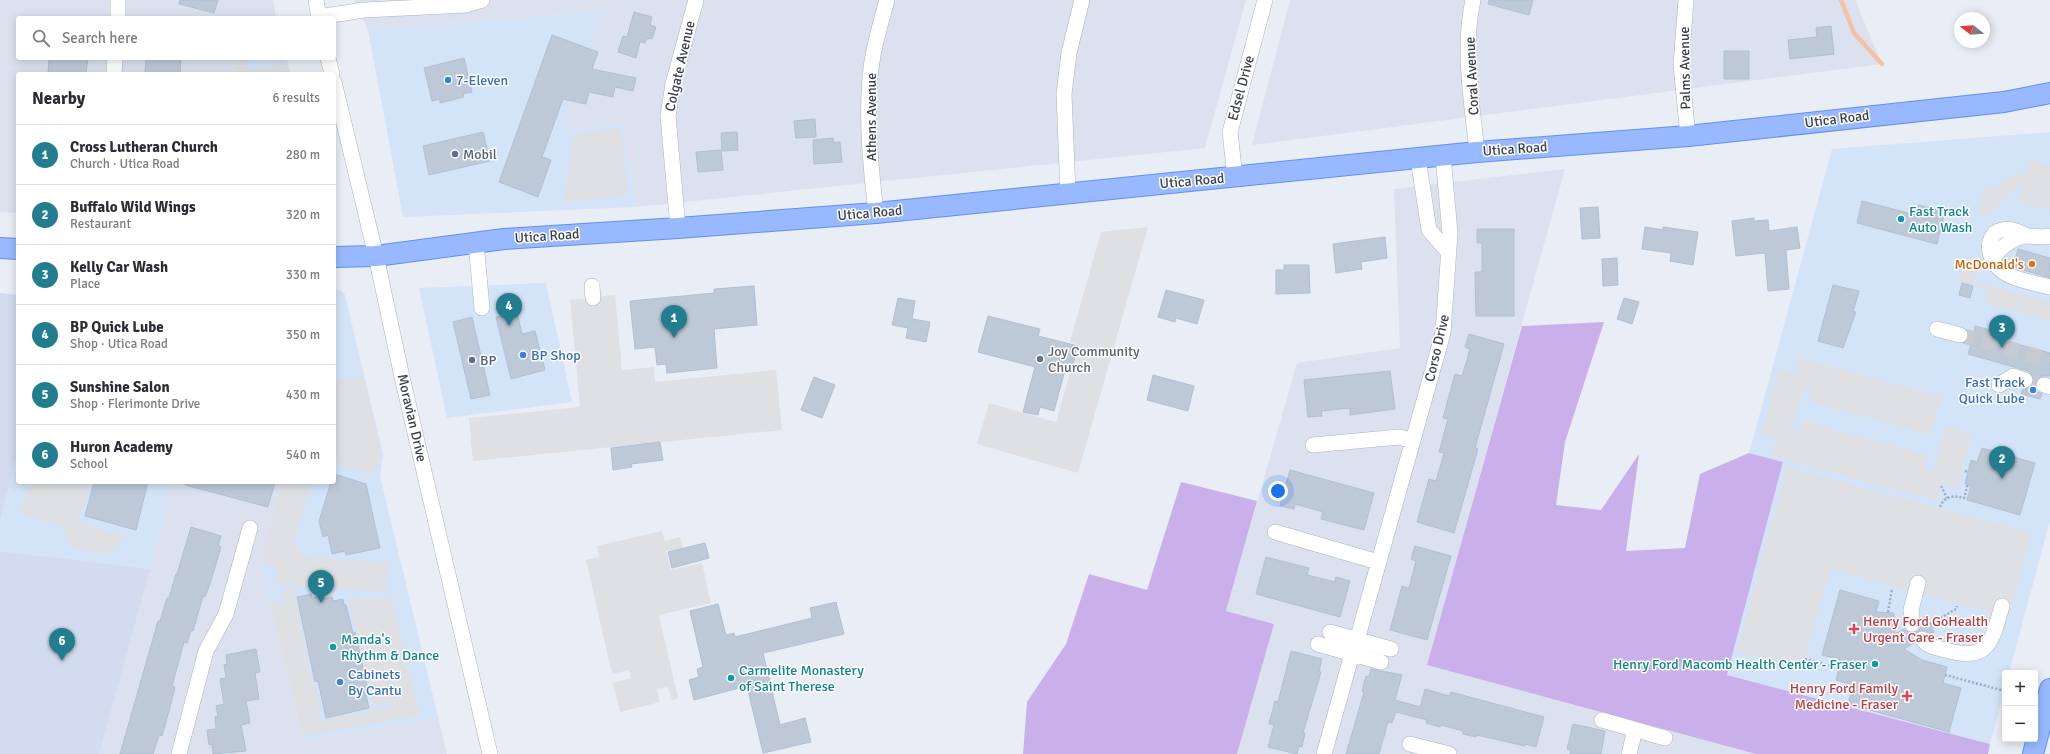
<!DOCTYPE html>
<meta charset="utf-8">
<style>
body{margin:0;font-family:Signika,sans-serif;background:#f7f7f7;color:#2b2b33}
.controls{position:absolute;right:12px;bottom:12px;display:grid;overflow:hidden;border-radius:4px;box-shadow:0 2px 10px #0003}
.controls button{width:36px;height:36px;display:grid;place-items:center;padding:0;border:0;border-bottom:1px solid #e1e1e2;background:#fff;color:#2b2b33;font:20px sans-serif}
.compass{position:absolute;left:1954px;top:12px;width:36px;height:36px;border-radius:50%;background:#fff;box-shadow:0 2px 10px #0003;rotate:287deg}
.you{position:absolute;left:1278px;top:491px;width:14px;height:14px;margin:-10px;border:3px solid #fff;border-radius:50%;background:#1a73e8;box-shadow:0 0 0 6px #1a73e833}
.badge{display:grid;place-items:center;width:26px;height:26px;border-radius:50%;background:#227e8f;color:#fff;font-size:13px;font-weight:700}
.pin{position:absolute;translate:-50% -33px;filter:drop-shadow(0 1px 2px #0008)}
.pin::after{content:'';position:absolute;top:21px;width:14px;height:12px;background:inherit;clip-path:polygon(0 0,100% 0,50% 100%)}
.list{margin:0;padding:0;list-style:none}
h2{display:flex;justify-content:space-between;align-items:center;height:52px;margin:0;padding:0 16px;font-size:17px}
h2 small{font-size:13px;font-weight:400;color:#7c7c81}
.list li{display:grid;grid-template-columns:26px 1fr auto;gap:12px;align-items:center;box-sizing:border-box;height:60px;padding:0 16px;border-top:1px solid #e1e1e2}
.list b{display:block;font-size:15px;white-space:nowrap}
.list p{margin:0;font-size:13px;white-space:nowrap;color:#7c7c81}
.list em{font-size:13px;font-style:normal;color:#7c7c81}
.icon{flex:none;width:22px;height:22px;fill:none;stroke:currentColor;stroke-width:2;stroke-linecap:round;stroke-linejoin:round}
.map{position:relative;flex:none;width:2050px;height:754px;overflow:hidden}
.search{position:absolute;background:#fff;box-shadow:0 2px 10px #0003;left:16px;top:16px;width:320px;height:44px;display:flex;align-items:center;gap:10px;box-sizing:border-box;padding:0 14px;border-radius:4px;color:#7c7c81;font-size:15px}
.panel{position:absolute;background:#fff;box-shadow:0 2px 10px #0003;left:16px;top:72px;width:320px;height:412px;border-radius:4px}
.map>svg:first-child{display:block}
.residential{fill:#dbe1ee}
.commercial{fill:#d4e4f8}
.education{fill:#d2dbef}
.green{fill:#c9b0eb}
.parking{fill:#dee0e4}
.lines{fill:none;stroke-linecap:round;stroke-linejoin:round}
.stream{stroke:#f5c1a3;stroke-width:4.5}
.building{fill:#bec9d8;stroke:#b0bfd3}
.minor-tunnel{stroke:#c5cad3;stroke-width:15;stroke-dasharray:15 8;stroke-linecap:butt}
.minor-casing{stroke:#abb4c2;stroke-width:16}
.major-casing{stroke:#6290eb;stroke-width:22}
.path{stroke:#9babc4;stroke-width:2.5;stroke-dasharray:2 2;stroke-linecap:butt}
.minor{stroke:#fff;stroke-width:15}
.major{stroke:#98b9ff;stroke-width:20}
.shop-dot{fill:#3f7fe0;stroke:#fff;stroke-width:1.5}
.service-dot{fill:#5c6f8a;stroke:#fff;stroke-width:1.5}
.culture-dot{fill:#0f9aa8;stroke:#fff;stroke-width:1.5}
.food-dot{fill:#e8710a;stroke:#fff;stroke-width:1.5}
.worship-dot{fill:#6b7280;stroke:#fff;stroke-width:1.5}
.health-dot{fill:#e0444e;stroke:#fff;stroke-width:1.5}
.labels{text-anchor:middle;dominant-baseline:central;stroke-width:3;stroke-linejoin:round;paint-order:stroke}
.street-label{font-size:14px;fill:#373f4a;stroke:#fff}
.shop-label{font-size:14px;fill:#366cbe;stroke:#fff;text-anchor:start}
.service-label{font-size:14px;fill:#4e5e75;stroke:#fff;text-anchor:start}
.culture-label{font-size:14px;fill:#0d838f;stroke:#fff;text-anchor:start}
.food-label{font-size:14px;fill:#c56008;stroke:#fff;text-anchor:end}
.worship-label{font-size:14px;fill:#5b616d;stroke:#fff;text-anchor:start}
.health-label{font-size:14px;fill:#be3a42;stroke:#fff;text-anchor:start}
</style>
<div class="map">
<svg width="2050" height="754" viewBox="0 0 2050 754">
<rect width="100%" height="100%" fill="#e9edf5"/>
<!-- residential -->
<path class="residential" d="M0 0H273L276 18H18V58H237L232 74H18V213L0 212Z
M354 0H1246L1205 148 635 207 623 124 562 131 602 12 368 30Z
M1290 0H1855L1882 64 1252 145Z
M1565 169 1427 665 1756 754H1237L1274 624 1226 611 1297 363 1400 348 1394 189Z
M173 482H282L260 561 303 740 438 717 447 754H99Z"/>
<!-- commercial -->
<path class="commercial" d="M602 12 562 131 623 124 635 207 403 217 368 30Z
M237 58H286L291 74H232Z
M2050 132V521L2009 673H2005V689L1990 744 1727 675 1783 463 1749 453 1832 149Z
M546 283 572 402 447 418 419 288Z
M334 290H340L345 295 383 454 380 476 438 717 303 740 260 561 282 482H334Z
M18 450V482H173L150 569 0 551V521Z"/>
<!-- education -->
<path class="education" d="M0 293 18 295V450L0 521Z
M0 551 150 569 99 754H0Z"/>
<!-- green -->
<path class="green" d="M1604 322 1565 442 1556 505 1601 510 1639 454 1626 551 1685 548 1700 474 1749 453 1783 462 1727 675 1990 744 1988 754H1756L1427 665 1522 326Z
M1181 482 1257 501 1226 611 1274 624 1237 754H1023L1027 702 1066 644 1089 574 1147 590Z"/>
<!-- parking -->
<path class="parking" d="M237 58H245L247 71 287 63 290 74H233Z
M621 128 628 195 563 202 575 134Z
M2029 160 2050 166V211L2018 202 2021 189 2016 188 1990 215 1978 212 1984 186 1997 189 1999 183 2020 173 2025 175Z
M1148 227 1078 473 977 444 989 403 1056 422 1078 345 1070 342 1101 232Z
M1962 264 1978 269 1974 281 2050 302V321L1985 303 1988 289 1958 281Z
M615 295 622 370 654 367 655 382 776 370 782 430 473 461 469 418 580 407 570 300Z
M1799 358 1942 397 1931 435 1808 401 1811 389 1804 387 1792 430 1799 432 1802 421 1928 455 1924 469 1933 471 1945 427 1972 434 1957 489 1940 485 1936 501 1772 456 1777 439 1761 435 1779 370 1795 374Z
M364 377 381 452 375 475 334 463V380Z
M1787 467 2031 533 2008 617 1830 569 1802 670 1737 652Z
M29 482H90L78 523 126 537 105 555 68 546 63 526 20 514Z
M282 482H311L294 542 303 556 389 563 386 593 277 584 278 572 271 564 260 561Z
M662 531 665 541 680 537 683 548 666 551 671 570 702 563 711 603 659 615 678 698 672 700 668 687 657 689 660 702 620 712 613 683 631 678 629 670 612 674 586 560 599 557 597 546Z
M283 589H295V598L322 720 390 707 388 702 372 706 348 598 379 599 391 596 420 715 303 736 270 603 282 601Z"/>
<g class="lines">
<!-- stream -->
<path class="stream" d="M1841 0 1854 33 1882 64"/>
</g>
<!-- building -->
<path class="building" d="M180 0H218L214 13 179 4Z
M1489 0H1533L1529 15 1488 4Z
M634 12 652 17 650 25 656 27 652 39 647 38 645 43 640 42 636 58 618 52 623 36 627 37Z
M1831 26 1834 54 1790 59 1788 40 1817 37 1816 28Z
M552 35 598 52 592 69 636 78 633 91 615 87 613 97 589 92 586 104 563 99 542 157 551 160 538 197 499 182Z
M1724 51H1749V79H1724Z
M49 58H88L86 74H48Z
M146 58 181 60 180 74H145Z
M464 58 472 92 463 94 464 97 440 103V99L432 101 424 68Z
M815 119 816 137 796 138 794 121Z
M483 132 490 161 429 175 423 146Z
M737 132 738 150 722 151 721 133Z
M833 138 834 143 840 142 842 162 814 164 813 140Z
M721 150 723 170 698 172 696 152Z
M1862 201 1916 215 1919 205 1945 212 1937 244 1857 223Z
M1598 207 1600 238 1582 239 1580 208Z
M1754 218V221L1768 220 1769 231 1797 227 1800 248 1786 250 1789 289 1768 291 1765 253 1736 256 1732 221Z
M1645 227 1663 230V227L1698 232 1693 265 1670 261 1671 253 1642 249Z
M1477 229H1514V316H1476L1475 272H1482V243H1477Z
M1385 237 1387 258 1361 262 1362 269 1336 273 1333 244Z
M2018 249 2050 258V278L2013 267Z
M1617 258 1618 285 1603 286 1602 259Z
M1284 265H1309L1310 293 1276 294V270H1284Z
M1962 283 1973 286 1970 298 1959 295Z
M1833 285 1859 291 1853 312H1856L1843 348 1818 341Z
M754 286 757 325 714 329 717 368 667 373 666 364 657 365 655 347 635 349 630 301 714 293V289Z
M1166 290 1204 300 1197 324 1176 318 1175 322 1158 317Z
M898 298 915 301 912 319 930 322 926 342 906 338 908 328 892 325Z
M1624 298 1639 302 1632 324 1617 319Z
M517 312 522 334 535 331 545 370 511 379 496 317Z
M988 316 1040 329 1038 336 1078 346 1071 370H1065L1054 411 1040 407 1038 415 1023 412 1035 367 978 352Z
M472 317 490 395 471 399 453 322Z
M1975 326 1994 331 1992 337 2050 353V376H2042L2035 383 2037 391 2042 394 2040 399 2021 394 2023 389 2031 387 2034 382 2032 374 2028 371 1968 354 1971 344 1965 342 1969 338 1968 331 1974 333Z
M1469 334 1504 344 1475 448 1478 449 1454 533 1417 522 1429 479 1436 481 1444 453 1439 452 1448 419 1443 418 1455 374 1462 376 1466 363 1470 349 1465 347Z
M1390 371 1395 409 1350 415V408L1321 411 1322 416 1308 417 1304 380Z
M1153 375 1194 386 1188 411 1147 400Z
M814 377 835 385 822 418 801 410Z
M660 442 663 460 631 464 632 467 613 470 611 448Z
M1982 448 2035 463 2020 515 1967 500 1971 485 1965 484 1971 460 1977 462Z
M1290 470 1374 493 1364 530 1321 519 1323 512 1295 504 1294 509 1280 506Z
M334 474 366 484 380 548 346 555 345 551 332 554 328 535 323 537 319 521 331 482H334Z
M94 482H148L136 530 85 516Z
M185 482H275L268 507 185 485Z
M191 527 221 536 218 546 221 547 210 584 205 597 203 596 193 631 191 630 187 643 184 642 172 686 175 687 169 711 162 736 159 735 153 754H120L158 621H160L167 598H169L176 574H177Z
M705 543 709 558 672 568 668 552Z
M1415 546 1451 556 1427 640 1390 630 1402 586 1409 588 1416 561 1411 559Z
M1266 557 1309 568 1307 575 1335 582 1336 577 1350 581 1340 617 1256 594Z
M1840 590 1879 601 1876 612 1894 613 1895 634 1904 629 1908 632H1917L1920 628 1921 619 1926 616 1934 632 1930 634 1924 630 1916 632 1913 637 1914 643 1904 649 1922 660 1947 667 1943 683 1961 688 1949 732 1848 704 1853 685 1836 680 1841 660 1822 655Z
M311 594 312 598 322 595 323 599 332 597 333 601 343 599 344 605H346L353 633 355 632 369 695H366L369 708 326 718 318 681 315 682 297 597Z
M836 602 844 634 763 653 780 725 805 718 811 742 763 753 747 686 694 700 689 680 699 677 697 669 703 667 690 611 718 604 726 635 734 633 735 637 812 618 810 608Z
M256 649 260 672 255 673 259 699 246 701 250 723 241 725 246 751 213 754 212 744 209 745 207 730 216 729 215 717 218 716 216 706 224 704 220 679 226 678 224 665 227 664 226 655Z
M1291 651 1322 659 1319 672H1321L1303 733H1305L1302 747 1299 746 1297 754 1268 747 1274 725 1269 724 1275 701 1278 702Z
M1371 669 1402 675 1395 700 1420 707 1425 689 1449 696 1451 692 1544 717 1536 747 1525 744V746L1477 735 1476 737 1463 734V731L1441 725 1440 727 1426 723 1427 720 1396 712 1392 723 1388 722 1379 754H1346L1364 692 1362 691 1366 676 1369 677Z
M1573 724 1605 731 1601 754H1570L1571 750 1567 749Z"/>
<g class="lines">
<!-- minor-tunnel -->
<path class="minor-tunnel" d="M1960 335 2050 360
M2025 380 2044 385"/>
<defs>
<path id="minor" d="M118 0V18
M316 0 319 18
M1473 0C1462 49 1472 103 1477 152
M1686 0 1681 65 1688 136
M319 17 364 10 466 5 482 0
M328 58 332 74
M114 74 115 58
M334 82 376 256 402 377 490 754
M1418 158 1429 230 1449 253
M1235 177 1230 132 1265 0
M1068 193 1064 94 1069 53 1082 0
M876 213C871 168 866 123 870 78 872 51 880 26 887 0
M678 228 668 116 673 84 696 0
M2027 236C1988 213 1977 255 2005 273 2017 281 2036 283 2050 287
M476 243 482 308
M1992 259C2000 248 2013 237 2027 236 2035 236 2042 238 2050 236
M592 286 593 298
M1937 329 1960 335
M1999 385 2013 376 2025 380
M2044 385 2050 387
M1313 445 1399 437 1413 441
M1275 532 1378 562
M1912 624 1911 610 1918 583
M1330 632 1391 649
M1922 639C1928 647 1937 648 1946 650 1990 663 1992 640 2002 606
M1357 640 1443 333 1450 233 1443 156
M1318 644 1381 662
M1602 720 1665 738
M1410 744 1449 754
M179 754 206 651 226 614 250 528
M1324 754 1352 654
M1629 754 1635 730"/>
<path id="major" d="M0 248 18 249
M334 257 376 256 504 239 678 228 876 213 1477 152 1688 136 2004 102 2050 93
M2033 754 2050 689"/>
</defs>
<!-- minor casing -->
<use href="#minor" class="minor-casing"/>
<!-- major casing -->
<use href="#major" class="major-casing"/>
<!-- path -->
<path class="path" d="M1965 471 1968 472
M1941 486 1947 498
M1940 507C1944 496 1954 495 1964 498L1968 484
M1888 612 1892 589
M1930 624 1956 609 1957 606
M1805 659 1839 668
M1945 675 2005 691"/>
<!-- minor -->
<use href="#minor" class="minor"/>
<!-- major -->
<use href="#major" class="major"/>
</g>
<!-- markers -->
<g class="shop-dot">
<circle cx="448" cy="80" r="4"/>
<circle cx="523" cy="355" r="4"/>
<circle cx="2033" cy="390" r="4"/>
<circle cx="340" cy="682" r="4"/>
</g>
<g class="service-dot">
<circle cx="455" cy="154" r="4"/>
<circle cx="472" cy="360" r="4"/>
</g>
<g class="culture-dot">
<circle cx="1901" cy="219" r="4"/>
<circle cx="333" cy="647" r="4"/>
<circle cx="1875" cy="664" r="4"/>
<circle cx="731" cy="678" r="4"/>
</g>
<circle class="food-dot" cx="2032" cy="264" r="4"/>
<circle class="worship-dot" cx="1040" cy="359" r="4"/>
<g class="health-dot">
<path d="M1852 623h4v4h4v4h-4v4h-4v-4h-4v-4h4z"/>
<path d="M1905 690h4v4h4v4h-4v4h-4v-4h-4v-4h4z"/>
</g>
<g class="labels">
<!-- street labels -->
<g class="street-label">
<text transform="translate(680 66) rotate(-77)">Colgate Avenue</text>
<text transform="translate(1685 68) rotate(-91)">Palms Avenue</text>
<text transform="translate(1472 76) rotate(-93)">Coral Avenue</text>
<text transform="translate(1241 88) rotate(-75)">Edsel Drive</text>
<text transform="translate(871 117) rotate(-90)">Athens Avenue</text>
<text transform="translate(1837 119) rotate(-7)">Utica Road</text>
<text transform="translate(1515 149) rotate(-4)">Utica Road</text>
<text transform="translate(1192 181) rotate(-5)">Utica Road</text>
<text transform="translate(870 213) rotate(-5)">Utica Road</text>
<text transform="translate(547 236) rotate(-4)">Utica Road</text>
<text transform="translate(1437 348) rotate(-77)">Corso Drive</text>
<text transform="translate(412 418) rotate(77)">Moravian Drive</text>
</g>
<!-- shop labels -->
<g class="shop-label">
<text x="456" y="80">7-Eleven</text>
<text x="531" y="355">BP Shop</text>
<text x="2025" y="382" text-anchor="end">Fast Track<tspan x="2025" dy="16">Quick Lube</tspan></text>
<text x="348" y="674">Cabinets<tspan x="348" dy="16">By Cantu</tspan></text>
</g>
<!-- service labels -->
<g class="service-label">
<text x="463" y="154">Mobil</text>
<text x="480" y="360">BP</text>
</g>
<!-- culture labels -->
<g class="culture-label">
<text x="1909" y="211">Fast Track<tspan x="1909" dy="16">Auto Wash</tspan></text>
<text x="341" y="639">Manda's<tspan x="341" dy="16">Rhythm &amp; Dance</tspan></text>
<text x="1867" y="664" text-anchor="end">Henry Ford Macomb Health Center - Fraser</text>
<text x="739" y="670">Carmelite Monastery<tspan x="739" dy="16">of Saint Therese</tspan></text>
</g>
<!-- food labels -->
<g class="food-label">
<text x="2024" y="264">McDonald's</text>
</g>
<!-- worship labels -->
<g class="worship-label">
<text x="1048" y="351">Joy Community<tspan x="1048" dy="16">Church</tspan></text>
</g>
<!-- health labels -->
<g class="health-label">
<text x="1863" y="621">Henry Ford GoHealth<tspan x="1863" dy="16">Urgent Care - Fraser</tspan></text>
<text x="1898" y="688" text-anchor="end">Henry Ford Family<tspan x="1898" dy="16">Medicine - Fraser</tspan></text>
</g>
</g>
</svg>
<div class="controls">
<button>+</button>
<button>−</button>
</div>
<svg class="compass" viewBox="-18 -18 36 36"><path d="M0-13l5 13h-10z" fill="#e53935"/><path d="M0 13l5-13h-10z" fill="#7c7c81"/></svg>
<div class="you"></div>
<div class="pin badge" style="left:674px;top:338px">1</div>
<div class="pin badge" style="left:2002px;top:479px">2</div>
<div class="pin badge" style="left:2002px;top:348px">3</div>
<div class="pin badge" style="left:509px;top:326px">4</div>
<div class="pin badge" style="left:321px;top:603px">5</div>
<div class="pin badge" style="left:62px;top:661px">6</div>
<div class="search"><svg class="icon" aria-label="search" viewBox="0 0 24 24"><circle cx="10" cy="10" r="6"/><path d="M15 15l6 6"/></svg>Search here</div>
<section class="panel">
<h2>Nearby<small>6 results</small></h2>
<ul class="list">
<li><span class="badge">1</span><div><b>Cross Lutheran Church</b><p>Church · Utica Road</p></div><em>280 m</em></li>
<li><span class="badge">2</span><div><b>Buffalo Wild Wings</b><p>Restaurant</p></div><em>320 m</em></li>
<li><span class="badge">3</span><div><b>Kelly Car Wash</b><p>Place</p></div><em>330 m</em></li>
<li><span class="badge">4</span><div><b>BP Quick Lube</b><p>Shop · Utica Road</p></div><em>350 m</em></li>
<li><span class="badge">5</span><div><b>Sunshine Salon</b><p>Shop · Flerimonte Drive</p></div><em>430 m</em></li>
<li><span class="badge">6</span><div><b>Huron Academy</b><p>School</p></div><em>540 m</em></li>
</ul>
</section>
</div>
